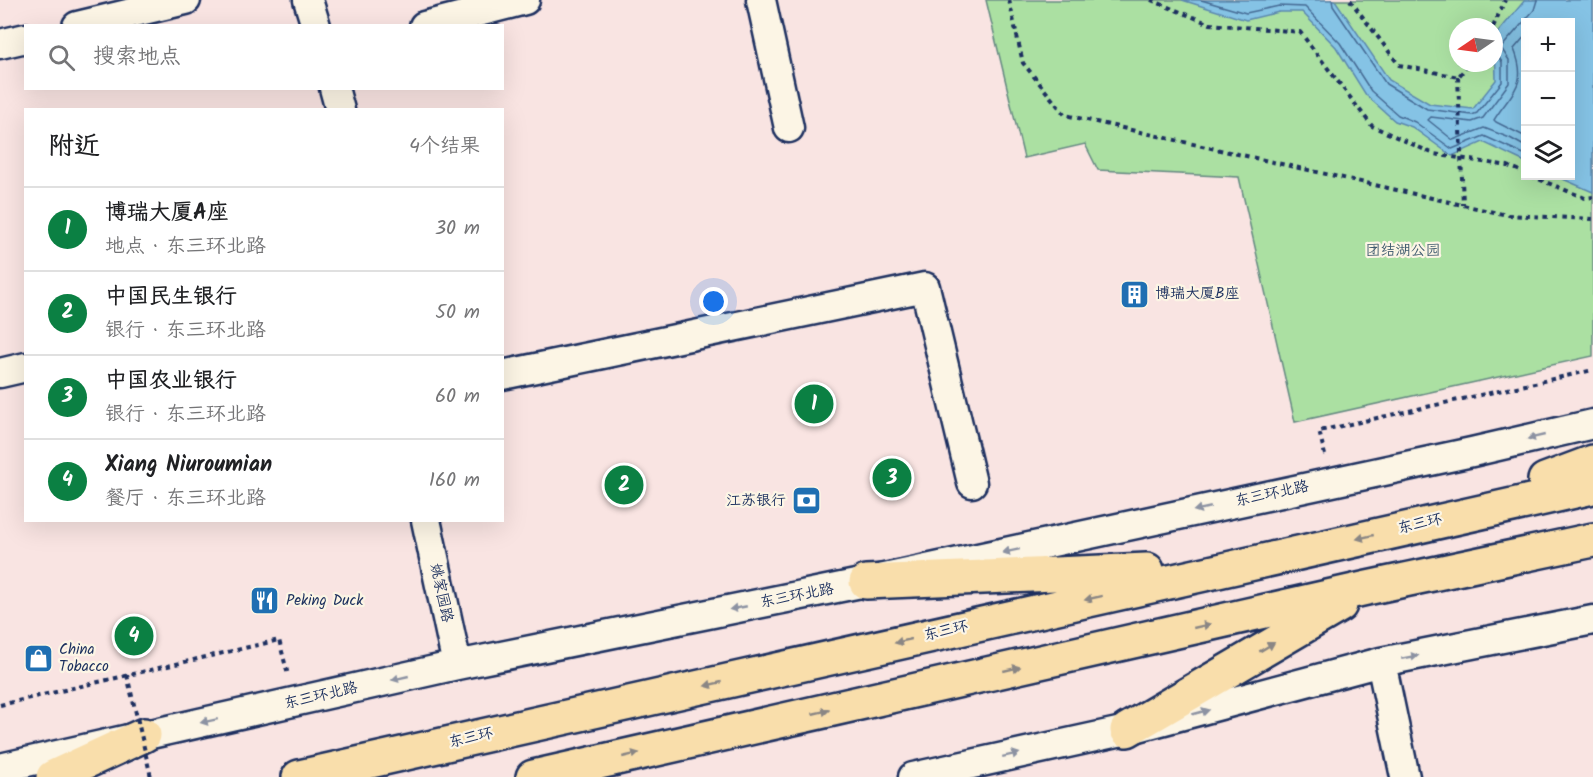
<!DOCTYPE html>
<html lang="zh">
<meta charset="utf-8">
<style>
body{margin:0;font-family:Kalam,"LXGW WenKai TC",sans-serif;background:#f6f6f6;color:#202124}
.controls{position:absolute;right:18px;top:18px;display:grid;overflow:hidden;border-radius:0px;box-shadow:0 6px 24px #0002}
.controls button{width:54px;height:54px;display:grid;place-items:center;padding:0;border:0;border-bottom:2px solid #e0e0e0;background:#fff;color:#202124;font:30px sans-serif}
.compass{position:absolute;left:1449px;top:18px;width:54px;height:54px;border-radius:50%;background:#fff;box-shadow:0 6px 24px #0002;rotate:257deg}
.you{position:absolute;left:714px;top:302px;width:21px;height:21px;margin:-15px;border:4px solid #fff;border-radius:50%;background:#1a73e8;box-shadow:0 0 0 9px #1a73e833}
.badge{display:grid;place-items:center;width:39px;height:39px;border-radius:50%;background:#0b8043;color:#fff;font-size:20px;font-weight:700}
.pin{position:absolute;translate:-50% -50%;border:3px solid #fff;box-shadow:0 2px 6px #0006}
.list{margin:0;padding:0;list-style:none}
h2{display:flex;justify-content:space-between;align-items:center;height:78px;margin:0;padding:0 24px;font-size:26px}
h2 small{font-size:20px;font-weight:400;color:#757577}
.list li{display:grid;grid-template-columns:39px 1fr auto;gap:18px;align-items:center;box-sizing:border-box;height:84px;padding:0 24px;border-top:2px solid #e0e0e0}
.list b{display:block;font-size:22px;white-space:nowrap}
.list p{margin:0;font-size:20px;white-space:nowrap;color:#757577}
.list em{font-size:20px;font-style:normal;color:#757577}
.icon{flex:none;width:33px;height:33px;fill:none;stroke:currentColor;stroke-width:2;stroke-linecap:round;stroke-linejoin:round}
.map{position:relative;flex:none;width:1593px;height:777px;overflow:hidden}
.search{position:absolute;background:#fff;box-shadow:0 6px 24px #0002;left:24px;top:24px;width:480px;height:66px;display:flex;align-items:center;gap:15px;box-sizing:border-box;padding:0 21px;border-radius:0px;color:#757577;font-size:22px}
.panel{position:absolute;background:#fff;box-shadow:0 6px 24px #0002;left:24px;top:108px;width:480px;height:414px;border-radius:0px}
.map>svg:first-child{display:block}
.green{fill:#abe0a2;stroke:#638880;stroke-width:1.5;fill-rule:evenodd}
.water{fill:#85c3e5;stroke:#5b88af;stroke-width:1.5}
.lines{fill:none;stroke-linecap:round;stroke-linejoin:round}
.shore{stroke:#456a94;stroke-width:1.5}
.minor-casing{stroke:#1b2f5e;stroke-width:33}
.highway-casing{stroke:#1b2f5e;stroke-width:38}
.path{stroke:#1b2f5e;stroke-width:4;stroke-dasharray:4.5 4.5;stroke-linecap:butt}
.minor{stroke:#fcf5e5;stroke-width:28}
.highway{stroke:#f9deab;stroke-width:33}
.path-bridge{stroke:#1b2f5e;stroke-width:4;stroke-dasharray:4.5 4.5;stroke-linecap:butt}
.oneway{fill:#8c92a2}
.oneway2{fill:#8a8684}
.labels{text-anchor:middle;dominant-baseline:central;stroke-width:4.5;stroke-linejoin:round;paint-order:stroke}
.park-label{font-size:15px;fill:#3f5b6f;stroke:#fcf5e5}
.poi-label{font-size:15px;fill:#1b2f5e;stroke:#fcf5e5;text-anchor:start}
.street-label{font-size:15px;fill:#1b2f5e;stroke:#fcf5e5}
</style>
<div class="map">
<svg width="1593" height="777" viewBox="0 0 1593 777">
<rect width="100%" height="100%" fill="#f9e4e2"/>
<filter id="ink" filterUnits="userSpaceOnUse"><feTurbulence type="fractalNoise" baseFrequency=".0167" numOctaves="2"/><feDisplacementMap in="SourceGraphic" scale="12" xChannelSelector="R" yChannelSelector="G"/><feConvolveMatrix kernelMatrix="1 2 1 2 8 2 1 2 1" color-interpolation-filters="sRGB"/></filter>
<g filter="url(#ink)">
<!-- green -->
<path class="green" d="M986 0H1593V356L1295 422 1239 177 1098 170 1085 144 1024 158ZM1526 22H1570V176H1526ZM1458 27H1494V63H1458Z"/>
<!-- water -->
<path class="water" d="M1182 0H1335L1389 80 1430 104 1473 109 1496 80 1495 36 1525 0H1593V192L1556 176H1570V22H1526L1525 162 1483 142 1452 156 1412 127 1395 121 1366 95 1336 47 1302 12H1279L1246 20Z"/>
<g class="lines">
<!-- shore -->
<path class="shore" d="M1201 0 1246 13 1279 6 1305 7 1340 43 1371 91 1398 115 1415 122 1452 149 1484 136 1526 155
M1332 0 1333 6 1386 84 1427 109 1472 115 1477 113 1502 82V62L1499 58 1494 57
M1526 35 1514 49C1529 86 1511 92 1494 120L1496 122 1526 137
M1526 147 1510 138 1484 128 1453 140 1428 120 1431 117 1472 122 1483 118 1509 83V60L1501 48 1534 10 1537 0"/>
<defs>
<path id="minor" d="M308 0 316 26
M761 0 789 128
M77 26 186 0
M424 26 525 0
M0 44 26 38
M334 88 340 110
M0 373 26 367
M502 375 925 287 972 483
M426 520 457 665
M1381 662 1405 777
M0 768 457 665 866 582 1472 452 1593 424
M913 777 1127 730 1381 662 1593 620"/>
<path id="highway" d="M1545 480 1593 462
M866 582 1147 570
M1127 730 1340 605
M53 777 144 735
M299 777 1593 487
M533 777 1367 588 1593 540"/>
</defs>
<!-- minor casing -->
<use href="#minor" class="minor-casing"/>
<!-- highway casing -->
<use href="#highway" class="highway-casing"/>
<!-- path -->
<path class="path" d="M1009 0 1023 63 1065 115 1507 215 1593 219
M1151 0 1210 24 1300 32 1372 126 1434 154 1508 166 1526 173
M1350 0 1399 65 1458 77 1470 63
M1493 27 1505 0
M1458 77 1463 205
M1531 176 1585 198 1593 197
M1325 455 1319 431 1593 370
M0 705 279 640 288 675"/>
<!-- minor -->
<use href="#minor" class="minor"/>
<!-- highway -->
<use href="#highway" class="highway"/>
<!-- path-bridge -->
<path class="path-bridge" d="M127 675 151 777"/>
</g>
<!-- one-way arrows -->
<defs><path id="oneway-solid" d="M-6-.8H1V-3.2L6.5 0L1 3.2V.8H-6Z" transform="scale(1.5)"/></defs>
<g class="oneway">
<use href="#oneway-solid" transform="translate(1536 437) rotate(167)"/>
<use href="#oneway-solid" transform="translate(1202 509) rotate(168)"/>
<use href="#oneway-solid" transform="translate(1011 551) rotate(168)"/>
<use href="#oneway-solid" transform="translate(738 608) rotate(169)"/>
<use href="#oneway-solid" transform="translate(1410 657) rotate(-11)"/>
<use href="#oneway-solid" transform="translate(400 678) rotate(167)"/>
<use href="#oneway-solid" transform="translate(1201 712) rotate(-15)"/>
<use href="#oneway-solid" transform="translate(209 721) rotate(168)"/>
<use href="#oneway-solid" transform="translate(1011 755) rotate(-12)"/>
</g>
<g class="oneway2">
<use href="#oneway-solid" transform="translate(1365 537) rotate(167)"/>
<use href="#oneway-solid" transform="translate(1093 598) rotate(167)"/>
<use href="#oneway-solid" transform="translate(1202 626) rotate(-13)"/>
<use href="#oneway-solid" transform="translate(903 641) rotate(167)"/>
<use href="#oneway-solid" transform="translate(1267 647) rotate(-31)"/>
<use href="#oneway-solid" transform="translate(1012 669) rotate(-13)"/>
<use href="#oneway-solid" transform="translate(713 684) rotate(167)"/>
<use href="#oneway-solid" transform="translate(821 712) rotate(-13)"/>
<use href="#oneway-solid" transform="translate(631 755) rotate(-13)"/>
</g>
</g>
<!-- icons -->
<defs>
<symbol id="building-square" viewBox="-11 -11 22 22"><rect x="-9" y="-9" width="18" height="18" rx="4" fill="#1f6fb2" stroke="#fcf5e5"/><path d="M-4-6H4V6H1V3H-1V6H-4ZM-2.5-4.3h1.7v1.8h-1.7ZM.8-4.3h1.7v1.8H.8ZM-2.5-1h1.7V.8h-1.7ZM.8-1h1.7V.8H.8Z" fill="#fff"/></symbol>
<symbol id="bank-square" viewBox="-11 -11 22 22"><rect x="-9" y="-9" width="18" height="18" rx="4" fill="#1f6fb2" stroke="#fcf5e5"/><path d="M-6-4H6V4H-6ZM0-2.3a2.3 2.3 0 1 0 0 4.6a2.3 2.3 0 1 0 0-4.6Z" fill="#fff"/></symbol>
<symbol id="restaurant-square" viewBox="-11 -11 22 22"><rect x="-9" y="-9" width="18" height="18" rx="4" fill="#1f6fb2" stroke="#fcf5e5"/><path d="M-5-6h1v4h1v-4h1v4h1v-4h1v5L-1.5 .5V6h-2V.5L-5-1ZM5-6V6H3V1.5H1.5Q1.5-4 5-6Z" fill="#fff"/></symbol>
<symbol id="shop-square" viewBox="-11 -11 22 22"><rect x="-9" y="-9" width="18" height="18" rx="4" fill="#1f6fb2" stroke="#fcf5e5"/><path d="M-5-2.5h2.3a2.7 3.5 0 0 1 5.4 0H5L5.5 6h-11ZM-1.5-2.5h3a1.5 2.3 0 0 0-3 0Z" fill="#fff"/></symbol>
</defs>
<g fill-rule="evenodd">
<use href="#building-square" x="1118" y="278" width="33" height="33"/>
<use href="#bank-square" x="790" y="484" width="33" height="33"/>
<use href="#restaurant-square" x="248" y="584" width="33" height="33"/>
<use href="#shop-square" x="22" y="642" width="33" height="33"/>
</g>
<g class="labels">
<!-- park labels -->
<g class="park-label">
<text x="1403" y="251">团结湖公园</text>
</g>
<!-- poi labels -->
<g class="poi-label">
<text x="1155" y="294">博瑞大厦B座</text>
<text x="786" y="501" text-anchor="end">江苏银行</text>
<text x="286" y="601">Peking Duck</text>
<text x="59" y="650">China<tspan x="59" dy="17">Tobacco</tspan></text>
</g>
<!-- street labels -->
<g class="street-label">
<text transform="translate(1272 494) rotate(-12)">东三环北路</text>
<text transform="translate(1420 524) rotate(-13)">东三环</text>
<text transform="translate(441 593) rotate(78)">姚家园路</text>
<text transform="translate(797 596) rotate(-11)">东三环北路</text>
<text transform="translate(946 631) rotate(-13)">东三环</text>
<text transform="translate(321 696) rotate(-13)">东三环北路</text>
<text transform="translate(471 738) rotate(-13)">东三环</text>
</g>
</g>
</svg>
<div class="controls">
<button>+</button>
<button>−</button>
<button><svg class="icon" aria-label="layers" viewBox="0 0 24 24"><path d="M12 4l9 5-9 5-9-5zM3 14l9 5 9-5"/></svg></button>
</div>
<svg class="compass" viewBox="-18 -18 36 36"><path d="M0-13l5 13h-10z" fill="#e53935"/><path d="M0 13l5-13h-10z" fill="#757577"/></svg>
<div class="you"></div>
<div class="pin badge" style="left:814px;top:404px">1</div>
<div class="pin badge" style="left:624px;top:485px">2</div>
<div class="pin badge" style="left:892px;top:478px">3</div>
<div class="pin badge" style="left:134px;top:636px">4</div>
<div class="search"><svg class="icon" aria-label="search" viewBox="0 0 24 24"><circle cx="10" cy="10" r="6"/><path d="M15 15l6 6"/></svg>搜索地点</div>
<section class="panel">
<h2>附近<small>4个结果</small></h2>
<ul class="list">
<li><span class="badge">1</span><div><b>博瑞大厦A座</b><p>地点 · 东三环北路</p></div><em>30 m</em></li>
<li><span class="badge">2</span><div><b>中国民生银行</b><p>银行 · 东三环北路</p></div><em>50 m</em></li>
<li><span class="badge">3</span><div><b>中国农业银行</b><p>银行 · 东三环北路</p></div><em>60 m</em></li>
<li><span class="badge">4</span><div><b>Xiang Niuroumian</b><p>餐厅 · 东三环北路</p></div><em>160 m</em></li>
</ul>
</section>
</div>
